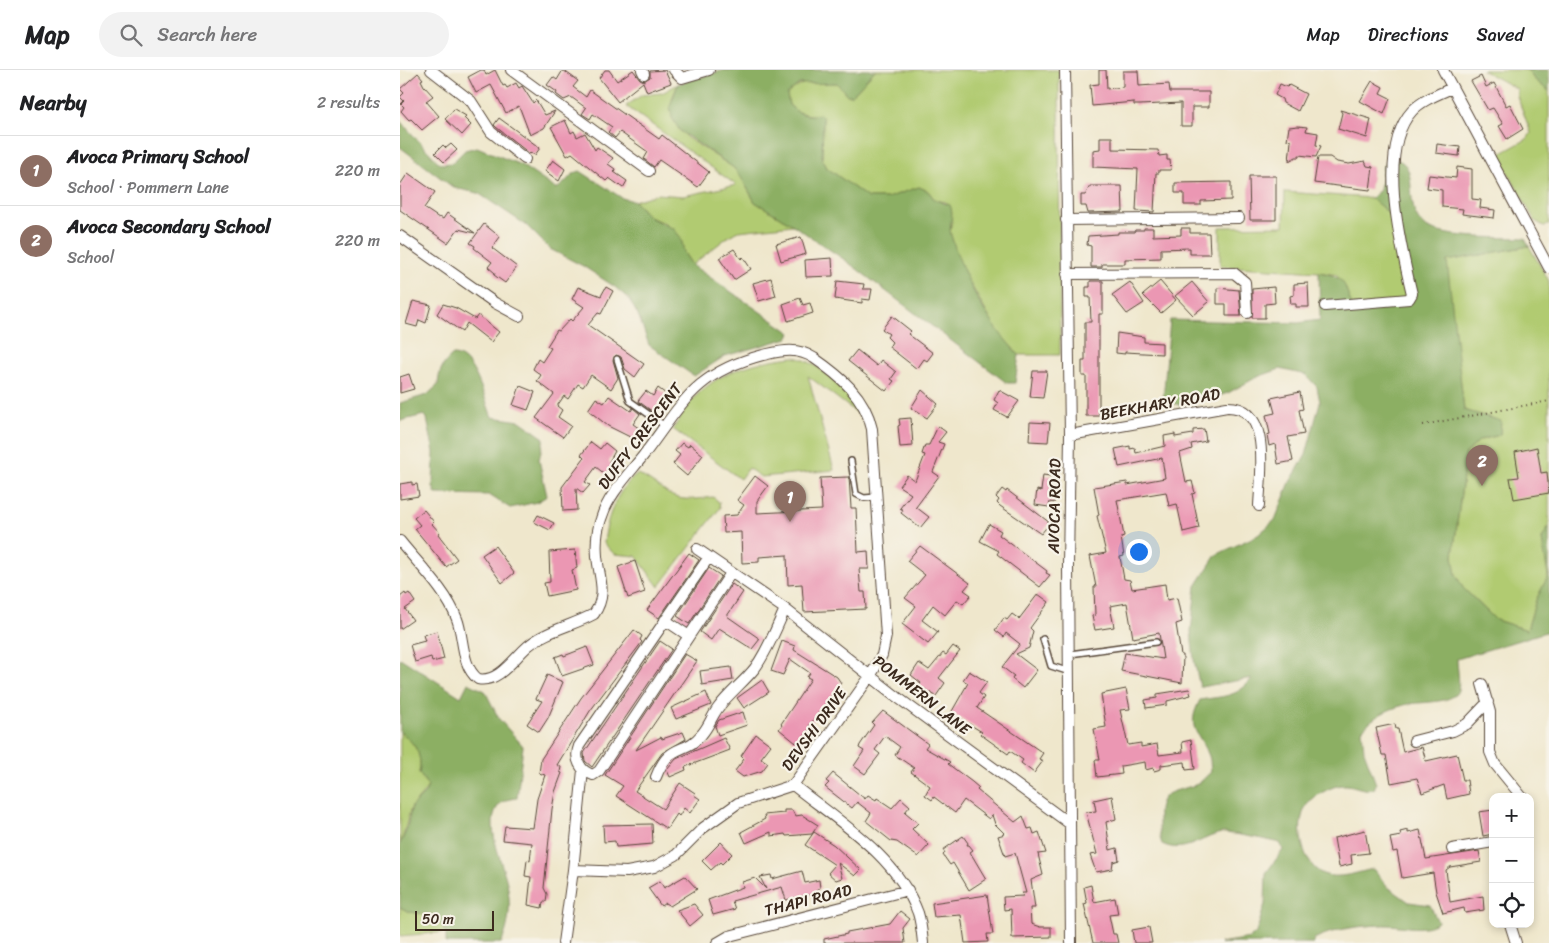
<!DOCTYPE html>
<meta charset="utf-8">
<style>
body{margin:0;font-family:Sriracha,sans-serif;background:#f2f2f2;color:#202124}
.controls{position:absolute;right:15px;bottom:15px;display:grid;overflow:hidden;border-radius:10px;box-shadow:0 2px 8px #0003}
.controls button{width:45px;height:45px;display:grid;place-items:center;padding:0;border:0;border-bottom:1px solid #e0e0e0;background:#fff;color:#202124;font:25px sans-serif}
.scale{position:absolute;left:15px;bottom:12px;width:79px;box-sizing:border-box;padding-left:5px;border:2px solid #3b2a1e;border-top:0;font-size:14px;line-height:18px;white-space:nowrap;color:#3b2a1e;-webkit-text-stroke:4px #f7f3e8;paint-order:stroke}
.you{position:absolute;left:738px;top:481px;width:18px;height:18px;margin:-12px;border:4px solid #fff;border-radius:50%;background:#1a73e8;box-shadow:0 0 0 8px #1a73e833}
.badge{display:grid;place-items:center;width:32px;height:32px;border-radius:50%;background:#2563eb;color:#fff;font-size:16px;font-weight:700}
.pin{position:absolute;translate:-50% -41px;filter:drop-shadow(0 1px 2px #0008)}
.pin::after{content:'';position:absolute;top:26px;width:18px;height:15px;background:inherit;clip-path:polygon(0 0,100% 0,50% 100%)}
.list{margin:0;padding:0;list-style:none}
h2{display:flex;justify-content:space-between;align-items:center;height:65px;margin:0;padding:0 20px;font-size:21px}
h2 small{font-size:16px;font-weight:400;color:#757577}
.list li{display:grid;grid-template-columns:32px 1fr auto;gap:15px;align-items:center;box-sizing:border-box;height:70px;padding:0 20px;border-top:1px solid #e0e0e0}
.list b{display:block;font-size:19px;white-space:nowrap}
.list p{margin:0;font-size:16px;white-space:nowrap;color:#757577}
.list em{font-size:16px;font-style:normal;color:#757577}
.icon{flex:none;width:28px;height:28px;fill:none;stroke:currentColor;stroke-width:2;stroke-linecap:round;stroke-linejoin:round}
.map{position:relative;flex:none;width:1149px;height:873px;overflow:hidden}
header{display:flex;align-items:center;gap:30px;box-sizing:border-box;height:70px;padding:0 25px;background:#fff;border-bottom:1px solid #e0e0e0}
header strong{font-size:24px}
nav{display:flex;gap:28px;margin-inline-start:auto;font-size:18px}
.search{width:350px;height:45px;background:#f2f2f2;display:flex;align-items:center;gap:12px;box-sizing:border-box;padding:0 18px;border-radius:28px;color:#757577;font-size:19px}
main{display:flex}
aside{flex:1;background:#fff}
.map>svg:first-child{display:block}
.green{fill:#b1cb71;stroke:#767a48}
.forest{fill:#8caf63;stroke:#646c40}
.building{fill:#eb97b3}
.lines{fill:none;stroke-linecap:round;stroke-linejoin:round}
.service-casing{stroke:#564638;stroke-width:8}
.minor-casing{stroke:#564638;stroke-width:12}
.path{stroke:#564638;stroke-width:2;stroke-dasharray:1 4;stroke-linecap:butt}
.service{stroke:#fff;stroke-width:5}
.minor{stroke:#fff;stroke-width:10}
.labels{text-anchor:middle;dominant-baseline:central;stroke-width:4.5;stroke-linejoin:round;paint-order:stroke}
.street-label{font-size:16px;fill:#3b2a1e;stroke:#f7f3e8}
</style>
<header>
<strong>Map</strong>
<div class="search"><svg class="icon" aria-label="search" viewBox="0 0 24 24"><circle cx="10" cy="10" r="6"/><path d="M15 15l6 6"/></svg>Search here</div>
<nav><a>Map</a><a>Directions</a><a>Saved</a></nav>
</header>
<main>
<aside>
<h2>Nearby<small>2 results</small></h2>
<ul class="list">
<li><span class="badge" style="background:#8d6e63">1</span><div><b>Avoca Primary School</b><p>School · Pommern Lane</p></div><em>220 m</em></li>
<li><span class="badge" style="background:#8d6e63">2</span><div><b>Avoca Secondary School</b><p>School</p></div><em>220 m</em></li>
</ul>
</aside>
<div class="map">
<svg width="1149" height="873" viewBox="0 0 1149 873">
<rect width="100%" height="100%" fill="#f7f3e8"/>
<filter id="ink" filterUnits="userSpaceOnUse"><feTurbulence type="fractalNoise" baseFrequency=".02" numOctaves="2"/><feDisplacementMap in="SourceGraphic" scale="10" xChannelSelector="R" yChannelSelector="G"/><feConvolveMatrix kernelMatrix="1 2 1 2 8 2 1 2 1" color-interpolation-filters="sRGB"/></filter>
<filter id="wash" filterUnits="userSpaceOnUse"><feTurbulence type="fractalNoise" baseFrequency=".0096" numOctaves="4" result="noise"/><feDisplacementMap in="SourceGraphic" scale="20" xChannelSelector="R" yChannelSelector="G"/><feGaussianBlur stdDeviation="1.12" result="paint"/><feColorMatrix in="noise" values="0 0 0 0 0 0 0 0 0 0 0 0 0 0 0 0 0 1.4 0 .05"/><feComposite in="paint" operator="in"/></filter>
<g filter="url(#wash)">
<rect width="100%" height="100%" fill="#efe7cc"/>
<!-- green -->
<path class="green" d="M475 0H659L660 285H619L598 263 561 197 549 162 552 152 546 132 535 130 528 121 519 117 487 128H468L427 98 422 88 423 48 397 42 389 35 387 24C405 8 414 12 437 13L447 24 452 25Z
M1082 0H1127L1135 10 1149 21V155L1144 156 1135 151 1098 85 1127 69 1131 63 1117 26V19Z
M278 14 272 29 286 67 334 98 341 107 355 132 393 155 339 161 329 166 292 195 284 183 281 168 265 153 249 147 234 131 257 124 283 126 336 115 226 36 242 25 262 23Z
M885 122 971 128 987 142 1005 172 1015 216 1007 234 954 239 937 205 919 202 820 196V157L884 156Z
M1129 176 1149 211V456L1142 469 1149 506 1136 530 1127 560 1096 550 1063 518 1056 505 1053 486 1066 383 1080 370 1100 365V351L1064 340 1046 191Z
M394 287C420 291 454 326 465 349L408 306 434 400 361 407 348 398 340 409 273 359C281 347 288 334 298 324 322 300 361 290 394 287Z
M238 404C275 424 266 434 313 427L319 432 320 438 259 517 236 486 214 484 204 473C207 447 216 420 238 404Z
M0 662C15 673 23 685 19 703L28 716C24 724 18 728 13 735 7 744 6 762 0 774Z
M0 837 9 842 30 843 41 854 46 862 0 866Z"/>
<!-- forest -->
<path class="forest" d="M324 0H475L452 25H447L437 13 399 14 387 24 389 35C399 44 406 47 420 44L423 48 422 88 427 98 468 128H487L519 117 528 121 535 130 550 135C555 146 548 156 551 165 564 209 587 252 619 285L615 313H607L445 190 393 155 355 132 341 107 334 98 280 61 272 48 270 36 278 14Z
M1127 0H1149V21L1135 10Z
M0 51 40 94 52 93 65 80 77 77 121 95 156 119C166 114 169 104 180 101L222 128 234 131 249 147 274 159 281 168 284 183 292 195 391 263 388 268 325 286 294 306 249 275 239 247 229 229 215 217 183 196 150 179 126 155 78 123 54 118 0 77Z
M989 89C1023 88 1002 132 1021 153 1037 170 1101 167 1125 168L1129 176 1047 191 1064 340 1101 351 1100 365 1080 370 1066 383 1053 486 1056 505 1063 518 1096 550 1127 560 1136 530 1148 506 1142 469 1149 456V561L1057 589C1057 598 1060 611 1058 620 1054 635 1017 631 1004 635 986 640 974 646 962 660L964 681 976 714 974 719C964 721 956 716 947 715 936 714 924 721 915 727 891 742 899 793 923 804 938 810 959 802 973 799L988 817 1009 832 1030 835 1038 852C1022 863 1001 854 981 855 959 856 933 859 914 869L913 873H820L850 868 856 863 865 834 866 803 883 780 880 773C875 771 827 762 822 763 801 767 785 785 762 774 759 766 759 759 759 750 757 720 772 723 795 715 801 713 806 706 811 702 810 697 811 691 809 686 799 661 785 659 800 630 822 626 838 628 852 608L800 617 794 590 791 562 796 516 816 485 858 465 875 450 890 412 906 385 920 332 917 317 906 305 880 299 857 307 828 323 812 328 780 335 763 331 770 250 898 253 920 250 919 202C950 208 942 215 954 239L1007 234 1005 172 987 142 971 128 980 120 983 96Z
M53 285C75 285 84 329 92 347L120 351 144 368 139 390 147 426 137 432 110 438 89 425 36 424 33 417 34 382 27 349 24 345 0 351V333L27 325 38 315C39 301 42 294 53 285Z
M0 588 61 627 68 613 85 621 99 649 123 676 117 728C73 731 102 789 107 813 111 832 110 856 101 873H46V862L34 845 9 842 0 837V774L6 761 12 736 25 723 28 716 19 703C23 685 15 673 0 662Z"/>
<g id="blocks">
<!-- building -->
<path class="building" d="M81 0H84L86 5 95 0 103 16 105 15 107 18 116 13 119 18 122 16 133 33 136 30 145 45 155 41 144 58 130 65 119 36 106 43 91 15 76 23 68 7Z
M163 0 178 11 173 17 186 27 190 20 259 69 262 65 309 102 298 117 259 90 254 97 244 89 248 82 220 62 215 68 208 62 212 57 193 44 190 49 182 44 186 38 171 27 164 30 156 24 157 22 147 15 153 7 157 10Z
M205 0H209L217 11 233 0 240 9 244 11 250 7V1L265 0 271 13 247 22 243 12 218 32 199 8Z
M699 0H706L707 19 723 17V1H738L739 16 769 14 770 22H809V37H792V56H781V33L740 35H734V32L692 36 690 15 699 14Z
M18 3 23 9 21 10 24 16 33 26 26 31 39 46 22 60 11 49 9 50 1 41 4 37 1 34 4 31 0 27 4 23 0 19Z
M1081 6 1086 17 1094 13 1106 36 1110 34 1123 59 1107 69 1099 56 1103 54 1093 38 1088 40 1071 11Z
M972 11 983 17 980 23 990 28 984 44 960 31Z
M880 14 887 17 889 15 906 24 898 41 883 33 882 29 875 25Z
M54 39 66 46 64 48 71 55 62 65 45 49Z
M940 40 971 49 967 68 938 59 942 43Z
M99 48 140 78 135 85 131 83 130 84 96 57 94 55Z
M165 50 171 63 174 61 177 67 185 63 195 80 197 77 213 88 208 94 215 99 214 102 227 111 223 118 209 108 206 111 172 83 167 86 151 57Z
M898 56 907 57 906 61 918 63 916 75 921 76 916 87 899 85V87H896L889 91 891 71 887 70 889 57Z
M700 67H712V79L758 80 759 86 767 85V90H770L771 100H759V103H756L754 142 736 141 738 99 693 97V80L700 79Z
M51 74 57 80 44 92 35 83 43 75 46 78Z
M1037 74 1060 77 1059 86 1036 83Z
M918 87H930L937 92 949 94 965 91 967 96 973 97 970 120 914 113Z
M153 90 165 99 159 111 145 101Z
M1057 97 1072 99V129L1081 130 1080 138 1095 140 1094 148 1062 144 1063 139 1042 137V120L1027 118 1029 105 1056 108Z
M8 103 35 122 24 138 39 148 40 147 43 149 47 143 75 163 58 159 48 173 0 140V115Z
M849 106H876V150H850Z
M831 112V130L801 131V135H784V123H775V113Z
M690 116H722L723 142 688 143 686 136H681V125H685Z
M84 154 100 167 92 178 117 197 105 213 94 205 95 203 88 197 92 192 74 178 75 176 70 173Z
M744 158H753V166L781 165V158H790V163H809L810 184H790V178L761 179V188L725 189V194H702V197H691V176L687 175 688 166 718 164V162H734L735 160H744Z
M401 167 406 184 381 191 376 174Z
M334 179 341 189 343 187 351 199 334 210 319 188Z
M432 188 433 206 406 207 405 190Z
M371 208 376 226 359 231 353 213Z
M437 211 464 214 463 219H472L470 230 462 229V233L435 229Z
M690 211H703V244H699V346H686V306H682V291H685V252H691L690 227H686V217H690Z
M760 211 776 230 761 243 743 225Z
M730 212 744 233 727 244 712 225Z
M792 212 809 232 793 245 775 226Z
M908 213 909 237H896V234H891L890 226 894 225V214Z
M178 217 201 226 206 217 213 221 201 244 198 243 188 255 244 294 235 307 225 299 221 287 216 285 213 290 218 308 211 319 191 305 183 317 178 314 168 329 164 326 157 336 162 340 158 347 171 356 163 367 136 348 154 324 137 311 141 305 133 299 138 289 142 292 151 278 147 276 157 260 159 261 170 249 172 251 184 237 172 229Z
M874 217 875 233 865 234V248H852V219Z
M817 218 839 220 841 246H826V234H817Z
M400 228 403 235 410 233 413 243 388 251 383 234Z
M13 231 31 235 26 253 19 250 17 257 6 254Z
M43 234 56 238 75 249 78 245 99 262 91 272 67 253 62 262 37 244Z
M492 246 511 261 508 264 533 283 527 291 524 289 517 299 489 277 492 272 487 267 489 264 482 259Z
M717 263 744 267V272L762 273V284L725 282V284L716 283Z
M457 280 477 296 481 290 496 302 491 309 494 311 486 321 448 291Z
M633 301H647L643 328 630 327Z
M9 304 14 319 0 323V307Z
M120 316 135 322 128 340 113 335Z
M258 318 266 324 253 342 238 331 246 321 253 326Z
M522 320 538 334 527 348 511 338Z
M599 320 619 331 607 347 594 340 598 333 594 330Z
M900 322 903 339 899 340 904 364 888 367 893 391 878 394 875 374 869 376 867 365 870 364 866 345 875 343 871 328Z
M209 326 231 341 233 338 240 344 233 354 240 359 234 369 208 356 188 340 196 328 204 333Z
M511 348 513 376 500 377 498 356 500 355 499 349Z
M630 352 650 353 648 372 629 371Z
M538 356 546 362 538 372 544 374 533 402 539 406 516 437 529 447 520 458 501 443 503 440 500 438 511 424 499 416 507 405 515 411 525 385 522 384 525 375H529Z
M804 359 806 371 791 374 792 379 780 383 786 412 792 411 795 423 792 424 799 458 783 462 777 434 769 436 766 422 717 430 724 466 721 467 724 486 720 487 724 509 730 510 732 519 765 514 767 530 777 528 782 552 776 554 781 585H783L782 613 721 601 725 583 763 589 759 563 733 568 727 533 710 536 714 557 695 560 692 546 695 545 694 517H696L690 486 706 483 697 446 699 445 694 417 727 412V415L765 408 762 388 719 397 715 379 730 376V379L735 378 736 383 765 376 764 366 775 364V367L793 364V360Z
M191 372 200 379 205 373 215 381 209 392 214 396 206 405 196 397 185 412 190 415 183 423 176 418 177 440 163 441 162 417 184 388 181 385Z
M282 373 288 377 290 374 303 385 287 406 273 394 280 385 275 381Z
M1137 377 1141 403 1147 402 1149 423 1114 429 1110 408 1119 407 1115 382Z
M643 405 657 407 654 433 650 432 649 437 635 435 637 420 641 421Z
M355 406 368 416 357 431V443L422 440 420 408 449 407 451 438H456L458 482 468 481 469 499H459L461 522H465L466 539 404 542 402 514 388 515 387 485 359 487V492L342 493 341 462 324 463 323 446 337 445 344 435 337 430Z
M12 412V415L17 414 19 426 0 429V414Z
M602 419 606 422 607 420 650 453 641 464 600 436 597 433 599 430 596 427Z
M24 440 34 452 32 454 40 463 38 464 57 489 46 497 15 459 20 455 14 448Z
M138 445 154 453 150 460 134 452Z
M589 454 601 461 599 465 647 501 646 503 650 505 640 517 597 484 599 481 580 471Z
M95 476 114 503 102 513 82 485Z
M520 476 570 513 564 520 571 525 563 534 557 530 545 545 533 535 522 550 538 562 528 574 502 554 516 536 505 528 525 505 507 491Z
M175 480 177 498 172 500 176 520 147 526 144 513 150 512 149 482Z
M289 483 299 490 259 548 247 540Z
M235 491 245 522 228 528 218 497Z
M309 498 321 506 289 554 277 546Z
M332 514 343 522 327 546 360 569 352 579 319 558 311 570 300 562Z
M5 523 6 525 9 523 15 532 5 539 13 550 0 559V527Z
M638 524 649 532 630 558 633 561 629 578 616 584 637 600 623 618 612 609 614 606 602 597 620 574 606 563 604 567 595 560 604 548 607 550 612 544 619 549Z
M234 560 242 566 240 570 242 572 190 641 157 695 161 697 160 702 162 703 155 722 152 739 144 818 147 824 146 832H143L142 838 128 835 131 807 125 806 127 790 130 791 132 773 103 770 105 756 133 758 137 729 145 705 139 703 141 689 181 628Z
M37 561 44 589 32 592 31 587 15 592 10 575 25 571 23 565Z
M260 571 272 579 192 697 185 691 184 683Z
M382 571 395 576 394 580 437 607 441 613 409 656 411 657 400 673 397 671 396 673 379 659 382 655 381 654 411 609 407 607 410 603 390 589 383 605 371 601Z
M553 576 560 581 539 608 545 613 536 626 519 616 521 613 511 605 519 593 529 600 543 583 546 585Z
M187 577 194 595 162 606 155 587 163 584 164 586Z
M285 584 297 591 236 680 261 667 262 669 283 662 286 669 262 683 235 721 263 739 280 713 295 723 294 725 300 729 290 743 284 738 279 746 277 744 267 759 216 726 223 716 205 705Z
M331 597 333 610 302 615 300 601Z
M569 601 587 612 579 623 584 627 577 638 643 683 639 689 643 691 634 703 621 693 623 690 610 681 608 684 580 664 582 662 551 643 568 613 563 610Z
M147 605 163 612 148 648 139 662 127 654 142 631 136 629Z
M362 610 369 622 344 638 337 628Z
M726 619 730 639 720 640 728 675 741 673V677L757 674 759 685 783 682 782 672 791 670 795 699 786 700 785 692 761 695V699L754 701 753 698 746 700 745 692 721 696 722 704 697 707 695 690H700L694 659 706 657 701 624Z
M789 619 791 625 767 631V635L746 638 745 630 757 628V624Z
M306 622 311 635 276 649 271 638Z
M483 641 528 674 525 678 550 692 548 694 572 712 579 718 577 720 615 752 623 746 628 759 632 758 634 764 639 762 646 783 638 784 643 805 631 810 635 838H630L631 854 640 857H651V867L612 868 611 839 604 840 603 827 623 826 622 823H626L615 783 605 786 598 766 605 764 595 754 592 745 589 749 564 730 555 743 534 727 532 730 525 725 530 716 511 702 514 698 495 685 500 677 485 666 475 680 480 684 465 704 454 696 464 681 459 678 460 675 474 655 472 653Z
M343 642 347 655 318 665 315 656 319 650Z
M995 654 996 659H998L1003 682 1022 677 1026 691 1057 684 1063 710H1067L1069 724 1047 729 1044 715 1022 723 1017 708 991 713 986 685H982L976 658Z
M356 664 371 675 361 688 368 693 362 701 343 707 335 701 344 689 341 686Z
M324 668 330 680 285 697 286 700 270 707 267 700 276 689Z
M433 703 465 729 468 725 476 730 477 728 492 738 501 728 510 736 505 742 518 753 512 759 529 775 518 787 497 772 491 771 466 751 471 743 457 732 452 738 425 717 429 713 426 711Z
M712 726 716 749 706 752 710 780 717 778 719 790 713 792 712 799 696 802 690 785 697 784 686 742 696 741 694 730Z
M384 740H392L395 746 402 745 418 755 412 764 386 766 385 764 371 766V762L346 773 341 762 365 749 364 745 384 743Z
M1093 740V764L1083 766 1079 742Z
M252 754 253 774 216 777 215 771 204 772 203 755Z
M965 760 969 783 951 785 952 794 939 797 934 768Z
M1008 760V763L1020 760 1026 789 1079 781 1081 792 1050 797 1046 800 1050 832 1083 826 1084 840 1065 843 1064 838 1043 843 1036 822 1033 803 1002 808 997 781 993 782 990 768 1001 766 1000 762Z
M414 762 434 775 461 800 455 806 438 793 442 808 436 810 428 803 435 795 405 775Z
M563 766 568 773 567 775H569L573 780 570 782 586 809 569 820 553 793 550 795 543 785 545 783 543 780Z
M321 772 332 784 322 794 320 792 311 800 302 791Z
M402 801 405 813 419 810 420 818 417 819 418 823 386 830 382 817 332 831 335 839 313 845 308 830 343 817 342 812 355 808 366 819 360 807 371 805 372 809Z
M285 806 297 819 270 836 265 833 261 836 248 818 260 811 264 818Z
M691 815 694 832 715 828 718 844 709 845 713 864H716L718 873H693L684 834 687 833 684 817Z
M587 825 593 864H587L588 872 565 873 561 845 534 847 532 833Z
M294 834 303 845 290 856 277 840Z
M500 841 510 849 503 858 505 873H424V869L447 864V862L490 854Z
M749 857 752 873H734L732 860Z"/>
</g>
</g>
<g filter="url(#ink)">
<use href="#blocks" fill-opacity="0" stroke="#564638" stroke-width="1"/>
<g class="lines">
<defs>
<path id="service" d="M217 289 230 331 265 356
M451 391 456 424 464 428 476 427
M643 569 651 596 670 602
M670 584 756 572"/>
<path id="minor" d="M31 0 71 31 91 62 125 89
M111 0 249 101
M242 0 244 4
M274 0 282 8 309 0
M665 0 670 365 668 496 671 873
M1043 0 1149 198
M666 150 839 148
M0 166 95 233 119 246
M667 204 834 203 845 212 847 243
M925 236 1009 229 1012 224C1001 177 976 80 1012 41 1022 30 1039 24 1052 18
M670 365 827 337C873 336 860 407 859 436
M0 471C19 495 46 520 57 549 64 567 61 596 78 609 99 613 114 588 128 576 147 560 172 556 194 544 208 524 199 508 197 486 196 474 197 460 201 449 208 425 228 405 243 386 283 333 294 303 363 285 382 281 396 277 414 288 440 306 465 326 472 359L486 566 482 585 471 605 393 715 338 733 303 758 276 785 254 797 227 802 173 800 163 873
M297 479 385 539 497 627 670 754
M309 487 179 676C174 689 180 701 193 705L199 701 331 503
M265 550 289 566
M1082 614 1090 642V682L1095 694 1122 727
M1014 671 1053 661 1067 654 1088 632
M256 707C270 671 284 686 302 664 309 656 312 646 318 638 329 623 344 612 355 598 368 580 376 559 385 539
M393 715C438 751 497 786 518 843 521 852 522 863 523 873
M1052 779 1093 772
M173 800 183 700
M1110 854 1116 873
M317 873 329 866 508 820"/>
</defs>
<!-- service casing -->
<use href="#service" class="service-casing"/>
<!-- minor casing -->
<use href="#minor" class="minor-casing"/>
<!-- path -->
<path class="path" d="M1023 355 1149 331"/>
<!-- service -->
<use href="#service" class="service"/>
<!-- minor -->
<use href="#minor" class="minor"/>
</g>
</g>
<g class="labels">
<!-- street labels -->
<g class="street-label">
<text transform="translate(760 334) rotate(-10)">BEEKHARY ROAD</text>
<text transform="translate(240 366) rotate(-53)">DUFFY CRESCENT</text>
<text transform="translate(654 436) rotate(-89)">AVOCA ROAD</text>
<text transform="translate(522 625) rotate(38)">POMMERN LANE</text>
<text transform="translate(414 659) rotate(-54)">DEVSHI DRIVE</text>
<text transform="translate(408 830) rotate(-14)">THAPI ROAD</text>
</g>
</g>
</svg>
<div class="controls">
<button>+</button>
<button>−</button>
<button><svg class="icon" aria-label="locate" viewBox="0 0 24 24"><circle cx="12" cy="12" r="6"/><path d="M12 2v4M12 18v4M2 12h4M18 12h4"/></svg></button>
</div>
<div class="scale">50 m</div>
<div class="you"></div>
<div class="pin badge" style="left:390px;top:452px;background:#8d6e63">1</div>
<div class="pin badge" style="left:1082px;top:416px;background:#8d6e63">2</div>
</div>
</main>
